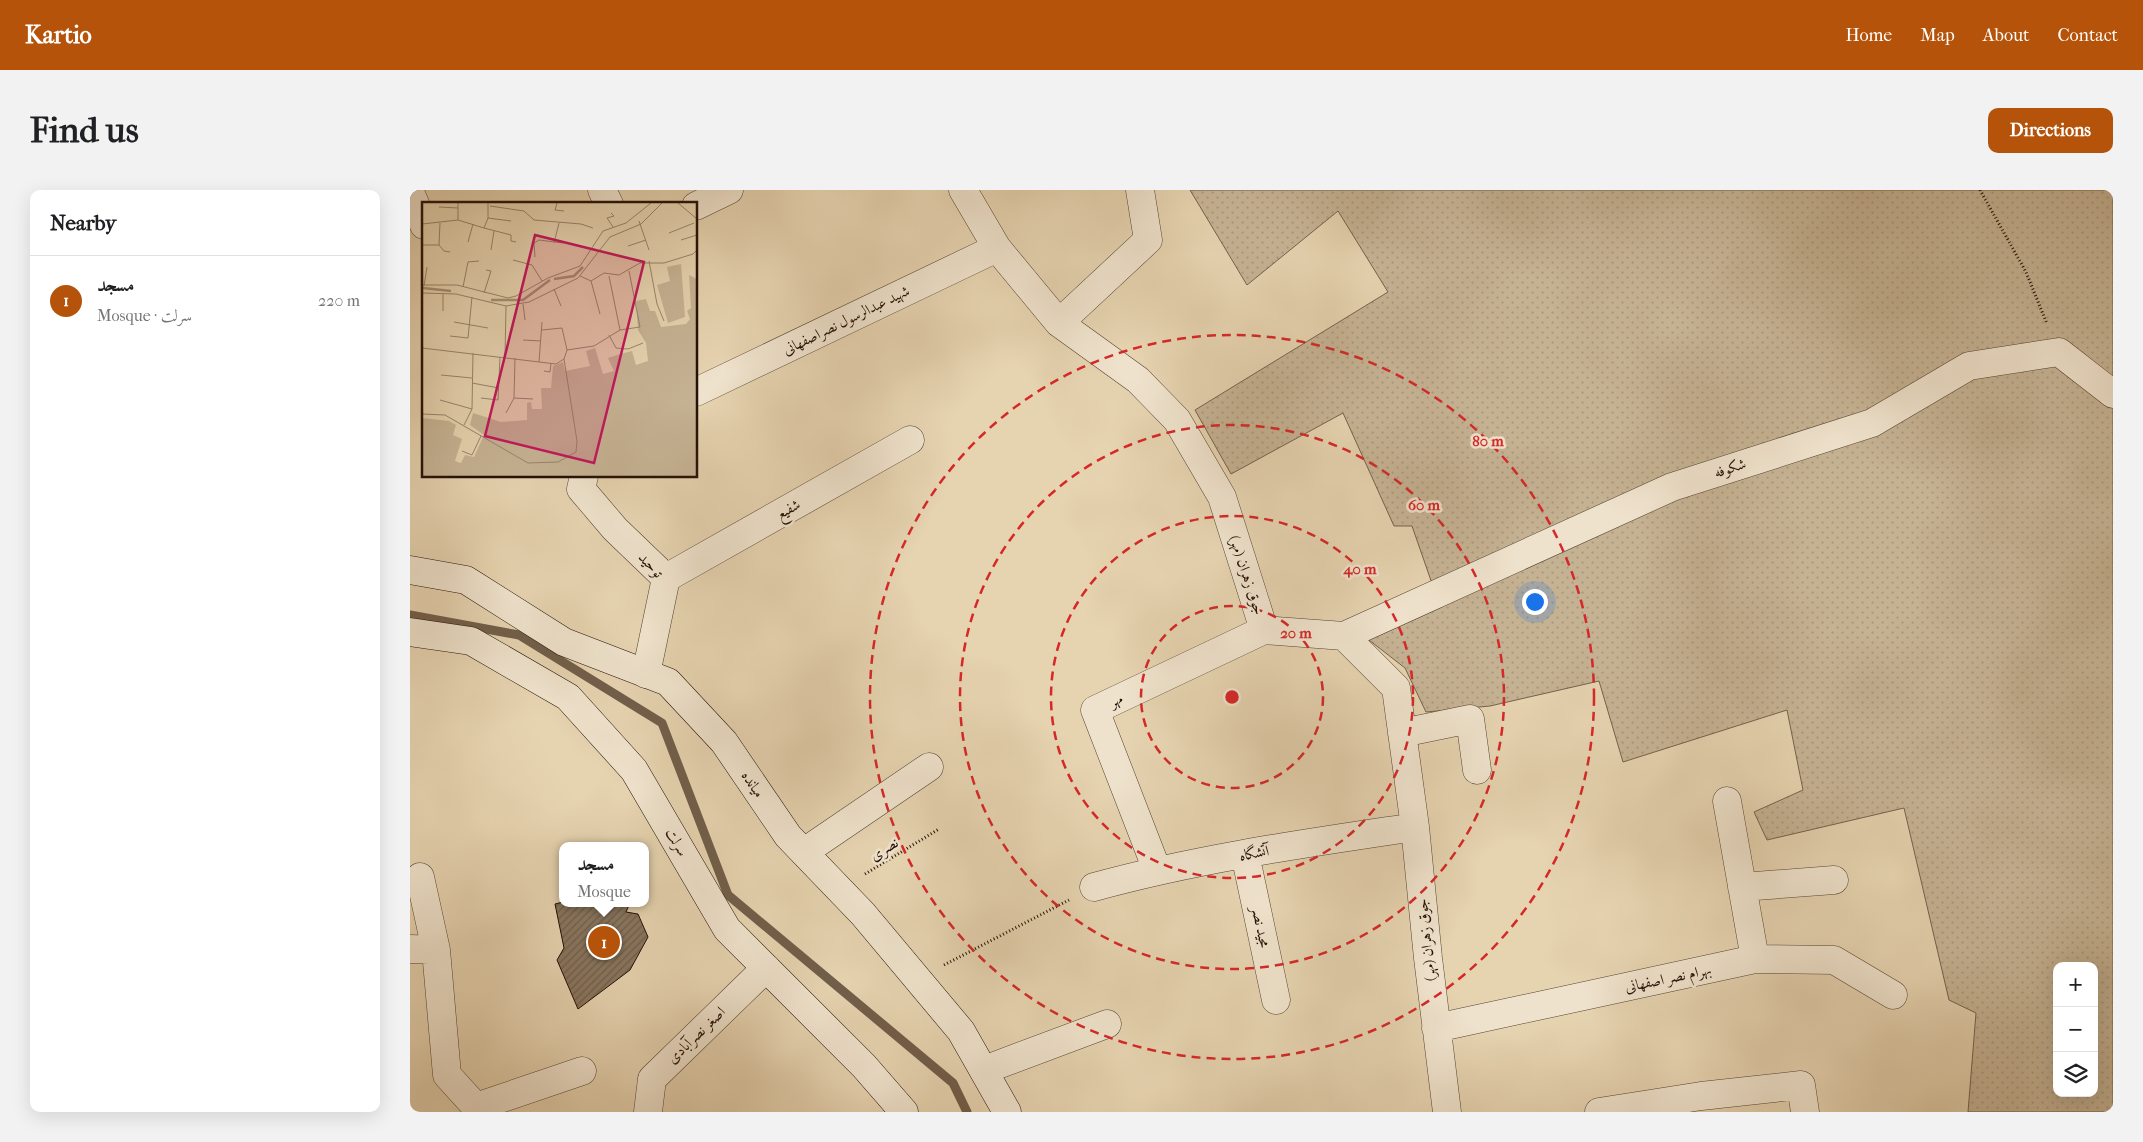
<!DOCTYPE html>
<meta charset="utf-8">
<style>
body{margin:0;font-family:"IM FELL French Canon",Amiri,serif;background:#f2f2f2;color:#202124}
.controls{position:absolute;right:15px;bottom:15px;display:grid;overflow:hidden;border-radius:10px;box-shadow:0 5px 20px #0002}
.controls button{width:45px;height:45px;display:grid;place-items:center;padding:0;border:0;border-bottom:1px solid #e0e0e0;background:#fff;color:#202124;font:25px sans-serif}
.you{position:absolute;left:1124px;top:411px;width:18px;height:18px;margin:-12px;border:4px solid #fff;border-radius:50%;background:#1a73e8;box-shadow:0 0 0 8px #1a73e833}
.badge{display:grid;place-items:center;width:32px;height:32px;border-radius:50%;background:#b45309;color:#fff;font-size:16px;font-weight:700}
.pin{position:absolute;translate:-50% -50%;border:2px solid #fff;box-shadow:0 1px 5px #0006}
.popup{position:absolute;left:149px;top:652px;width:90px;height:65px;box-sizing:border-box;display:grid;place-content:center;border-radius:10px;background:#fff;filter:drop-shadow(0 1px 4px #0005);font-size:16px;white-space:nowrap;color:#757577}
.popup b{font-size:19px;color:#202124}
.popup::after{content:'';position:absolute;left:50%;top:100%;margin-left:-10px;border:10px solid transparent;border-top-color:#fff}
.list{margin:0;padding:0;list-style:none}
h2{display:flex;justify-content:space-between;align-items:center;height:65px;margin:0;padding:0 20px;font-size:21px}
h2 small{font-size:16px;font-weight:400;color:#757577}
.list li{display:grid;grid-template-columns:32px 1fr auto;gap:15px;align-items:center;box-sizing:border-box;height:90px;padding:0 20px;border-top:1px solid #e0e0e0}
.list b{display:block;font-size:19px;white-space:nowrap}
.list p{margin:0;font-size:16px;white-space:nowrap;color:#757577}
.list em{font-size:16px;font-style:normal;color:#757577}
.icon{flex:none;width:28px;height:28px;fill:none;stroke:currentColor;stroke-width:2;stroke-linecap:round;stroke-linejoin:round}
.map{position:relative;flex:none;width:1703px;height:922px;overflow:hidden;border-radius:10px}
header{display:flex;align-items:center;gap:30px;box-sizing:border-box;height:70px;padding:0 25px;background:#b45309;color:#fff}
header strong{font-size:24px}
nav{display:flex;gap:28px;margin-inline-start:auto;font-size:18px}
.intro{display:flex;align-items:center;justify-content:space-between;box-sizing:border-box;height:120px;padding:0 30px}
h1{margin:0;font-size:35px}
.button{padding:12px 22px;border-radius:10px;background:#b45309;color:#fff;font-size:18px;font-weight:700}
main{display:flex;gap:30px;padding:0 30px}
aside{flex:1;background:#fff;border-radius:10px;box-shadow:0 5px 20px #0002}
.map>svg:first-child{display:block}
.green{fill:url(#green-dots);stroke:#74624d;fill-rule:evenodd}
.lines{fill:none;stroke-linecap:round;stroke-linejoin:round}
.stream{stroke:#715e4a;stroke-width:9}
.building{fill:url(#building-hatch);stroke:#241107}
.street-casing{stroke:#544231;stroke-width:29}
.secondary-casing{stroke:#241107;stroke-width:29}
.path{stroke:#241107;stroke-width:3;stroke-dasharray:1 2.5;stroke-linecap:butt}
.street{stroke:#efe2cc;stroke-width:28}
.secondary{stroke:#efe2cc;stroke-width:28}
.ring{fill:none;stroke:#d62828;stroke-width:2.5;stroke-dasharray:9 6}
.labels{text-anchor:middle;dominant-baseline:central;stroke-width:5;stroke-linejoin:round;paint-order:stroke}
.street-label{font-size:15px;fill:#241107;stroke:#efe2cc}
.inset-river{fill:none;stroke:#a49177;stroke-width:2.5}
.inset-road{fill:none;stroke:#98856c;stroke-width:1}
.view{fill:#c2185b;fill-opacity:0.15;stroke:#c2185b;stroke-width:2.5}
.inset-edge{fill:none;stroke:#241107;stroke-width:2.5}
.centre{fill:#d62828;stroke:#efe2cc;stroke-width:2.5}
.ring-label{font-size:15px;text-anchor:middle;font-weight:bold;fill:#d62828;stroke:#efe2cc;stroke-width:5;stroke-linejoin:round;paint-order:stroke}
</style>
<header>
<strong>Kartio</strong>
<nav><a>Home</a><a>Map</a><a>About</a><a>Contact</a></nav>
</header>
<div class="intro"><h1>Find us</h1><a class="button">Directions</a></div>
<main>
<aside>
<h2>Nearby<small></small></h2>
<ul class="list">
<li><span class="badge">1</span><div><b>مسجد</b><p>Mosque · سرلت</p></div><em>220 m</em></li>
</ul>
</aside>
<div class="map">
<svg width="1703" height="922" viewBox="0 0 1703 922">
<defs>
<pattern id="green-dots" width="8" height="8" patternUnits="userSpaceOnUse" patternTransform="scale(1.25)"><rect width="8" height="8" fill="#c5b293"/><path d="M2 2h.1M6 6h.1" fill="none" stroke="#a9987d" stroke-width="1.8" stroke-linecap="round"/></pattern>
<pattern id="building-hatch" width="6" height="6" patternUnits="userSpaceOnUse" patternTransform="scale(1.25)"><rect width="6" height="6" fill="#89765f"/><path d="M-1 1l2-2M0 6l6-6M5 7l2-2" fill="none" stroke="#705f4c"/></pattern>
</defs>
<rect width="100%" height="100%" fill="#e6d3b0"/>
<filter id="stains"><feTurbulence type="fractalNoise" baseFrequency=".004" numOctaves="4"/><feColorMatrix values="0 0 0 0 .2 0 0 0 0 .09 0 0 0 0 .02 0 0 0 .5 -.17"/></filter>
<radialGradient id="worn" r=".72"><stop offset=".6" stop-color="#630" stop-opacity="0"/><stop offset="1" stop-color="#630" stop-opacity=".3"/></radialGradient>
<!-- green -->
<path class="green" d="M780 0H1703V922H1558L1566 823 1539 810 1494 618 1357 650 1344 622 1393 600 1377 520 1213 572 1189 491 1080 516 1016 522 995 478 959 450 1032 417 1026 405 1002 336H984L933 223 821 284 785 220 978 102 928 21 837 95ZM1647 776H1684V903H1647Z"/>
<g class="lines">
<!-- stream -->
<path class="stream" d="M0 425 109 445 252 533 318 705 543 893 557 922"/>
</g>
<!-- building -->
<path class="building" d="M153 712 220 713 216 722 228 724 238 747 220 780 168 819 147 770 154 758 145 714Z"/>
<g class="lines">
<defs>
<path id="street" d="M192 0 199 14
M553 0 587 58 649 133 728 190 767 230 812 307 854 440 934 446 986 498 1005 637 1018 768 1037 922
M0 2 14 35
M286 16 319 0
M649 133 738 50 730 0
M286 202 587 58
M174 286 171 299 205 339 256 388 236 484
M256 388 500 250
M934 446 1262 297 1462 233 1559 176 1649 162 1703 204
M992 543 1060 529 1067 580
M1317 611 1345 769
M394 662 519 577
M835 664 866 810
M747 680 685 520 854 440
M10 687 26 760 37 885 66 917 172 881
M684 697C789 668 898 653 1005 637
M1332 697 1424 690
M0 759 26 760
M1026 838 1345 769 1424 770 1483 805
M574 880 697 834
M238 922 242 889 356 778
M1189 922 1291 906 1391 895 1395 922"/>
<path id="secondary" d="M0 380 56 390 154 452 258 492 314 552 378 646 453 724 551 841 597 922
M0 442 61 451 158 507 224 580 317 739 454 876 494 922"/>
</defs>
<!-- street casing -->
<use href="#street" class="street-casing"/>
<!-- secondary casing -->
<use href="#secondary" class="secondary-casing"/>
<!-- path -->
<path class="path" d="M1570 0 1616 82 1637 134
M455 684 529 639
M534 775 659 710"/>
<!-- street -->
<use href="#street" class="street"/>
<!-- secondary -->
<use href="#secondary" class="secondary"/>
</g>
<!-- distance rings -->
<g class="ring">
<circle cx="822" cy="507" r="91"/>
<circle cx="822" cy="507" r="181"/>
<circle cx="822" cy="507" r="272"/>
<circle cx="822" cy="507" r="362"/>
</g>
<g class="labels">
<!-- street labels -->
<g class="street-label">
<text transform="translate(436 130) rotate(-26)">شهید عبدالرسول نصراصفهانی</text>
<text transform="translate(1320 278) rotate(-18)">شکوفه</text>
<text transform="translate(378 319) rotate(-29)">شفیع</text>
<text transform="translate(241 375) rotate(47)">توحید</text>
<text transform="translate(837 385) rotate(72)">جوق زهران (مهر)</text>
<text transform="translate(706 510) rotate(-25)">مهر</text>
<text transform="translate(343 594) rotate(56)">میانده</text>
<text transform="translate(267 652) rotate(60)">سرلت</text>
<text transform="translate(474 659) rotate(-32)">نصری</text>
<text transform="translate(844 663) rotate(-11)">آتشگاه</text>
<text transform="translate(851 737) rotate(78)">مجید نصر</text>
<text transform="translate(1016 750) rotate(-96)">جوق زهران (مهر)</text>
<text transform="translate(1258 788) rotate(-12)">بهرام نصر اصفهانی</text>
<text transform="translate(286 845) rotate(-44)">اصغر نصرآبادی</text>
</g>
</g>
<!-- overview -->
<g transform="translate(12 12)">
<rect width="275" height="275" fill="#e6d3b0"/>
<path d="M259 62 263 115 246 121 235 83 248 79 245 65ZM267 73 275 77V274H0V216L27 219 34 223 31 233 40 237 33 259 39 261 43 253 52 255 62 233 48 223 51 211 79 220 105 218V201L109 200 110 207H120L119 186H129L131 164 141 160 143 169 168 164 164 149 173 146 181 172 192 169 186 156 195 153 210 149 214 163 226 159 224 141 216 128 214 99 224 97 228 109H233L239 125 264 122 268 117 265 109 269 106Z" fill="#c5b293"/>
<path class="inset-river" d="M132 77 152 74 161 65M1 86 29 89M69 98H101L128 78"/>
<path class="inset-road" d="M36 1V18M135 1 133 8 142 9M256 1 275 17M68 4 102 9 112 18 159 22 171 26M17 5 36 6M189 11 192 14 185 16 191 25M66 16 89 19M217 19 227 48M0 22 36 18 62 26 66 16V1M62 26 89 33V39L94 40M247 31 272 21M259 38 275 33M46 40 51 22M132 41 137 21M0 43H17L22 49 28 50M17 43 18 21M206 44 224 38M69 48 72 29M113 55 112 41 117 38 141 41M91 58 110 63 120 79M227 59 235 102 242 119M158 74 169 79 182 71 197 73 218 61H242L271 52 275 48M187 74 198 128M169 79 178 112M0 83H35L86 96 94 94 126 76 158 64 181 29 204 21 229 1M2 84 5 65M41 85 46 60 57 59M132 87 139 104M0 91 34 92 84 104 107 100 156 76 188 35 219 22 240 1M62 91 69 69 64 68M101 102 103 118M21 109V92M32 120 66 126M120 128 140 126 145 148M187 133 194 146 206 147 221 141M28 134 46 136 50 95M101 138 119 139M0 146 134 162 142 157 145 148 172 144 198 128 218 125 207 69M83 155 84 104M117 160 120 120M122 169 128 170 129 161M19 173 50 176M50 181 77 186M59 196 76 198 78 155M92 196 111 197M18 198 50 207M84 211 92 196 93 156M0 212 23 213 106 261 136 260 154 250 155 239 142 157M42 223 50 207 51 151M40 249 50 253 59 234"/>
<path class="view" d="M113 33 222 60 172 261 63 234Z"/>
<rect width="275" height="275" class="inset-edge"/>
</g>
<circle cx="822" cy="507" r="8" class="centre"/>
<g class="ring-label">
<text x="1078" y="256">80 m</text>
<text x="1014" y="320">60 m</text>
<text x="950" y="384">40 m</text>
<text x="886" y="448">20 m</text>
</g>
<rect width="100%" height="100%" filter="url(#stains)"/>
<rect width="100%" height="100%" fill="url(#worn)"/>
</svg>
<div class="controls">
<button>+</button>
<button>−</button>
<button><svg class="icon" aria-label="layers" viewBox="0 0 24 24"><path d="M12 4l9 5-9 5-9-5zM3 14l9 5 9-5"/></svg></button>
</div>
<div class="you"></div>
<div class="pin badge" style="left:194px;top:752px">1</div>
<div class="popup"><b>مسجد</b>Mosque</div>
</div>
</main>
